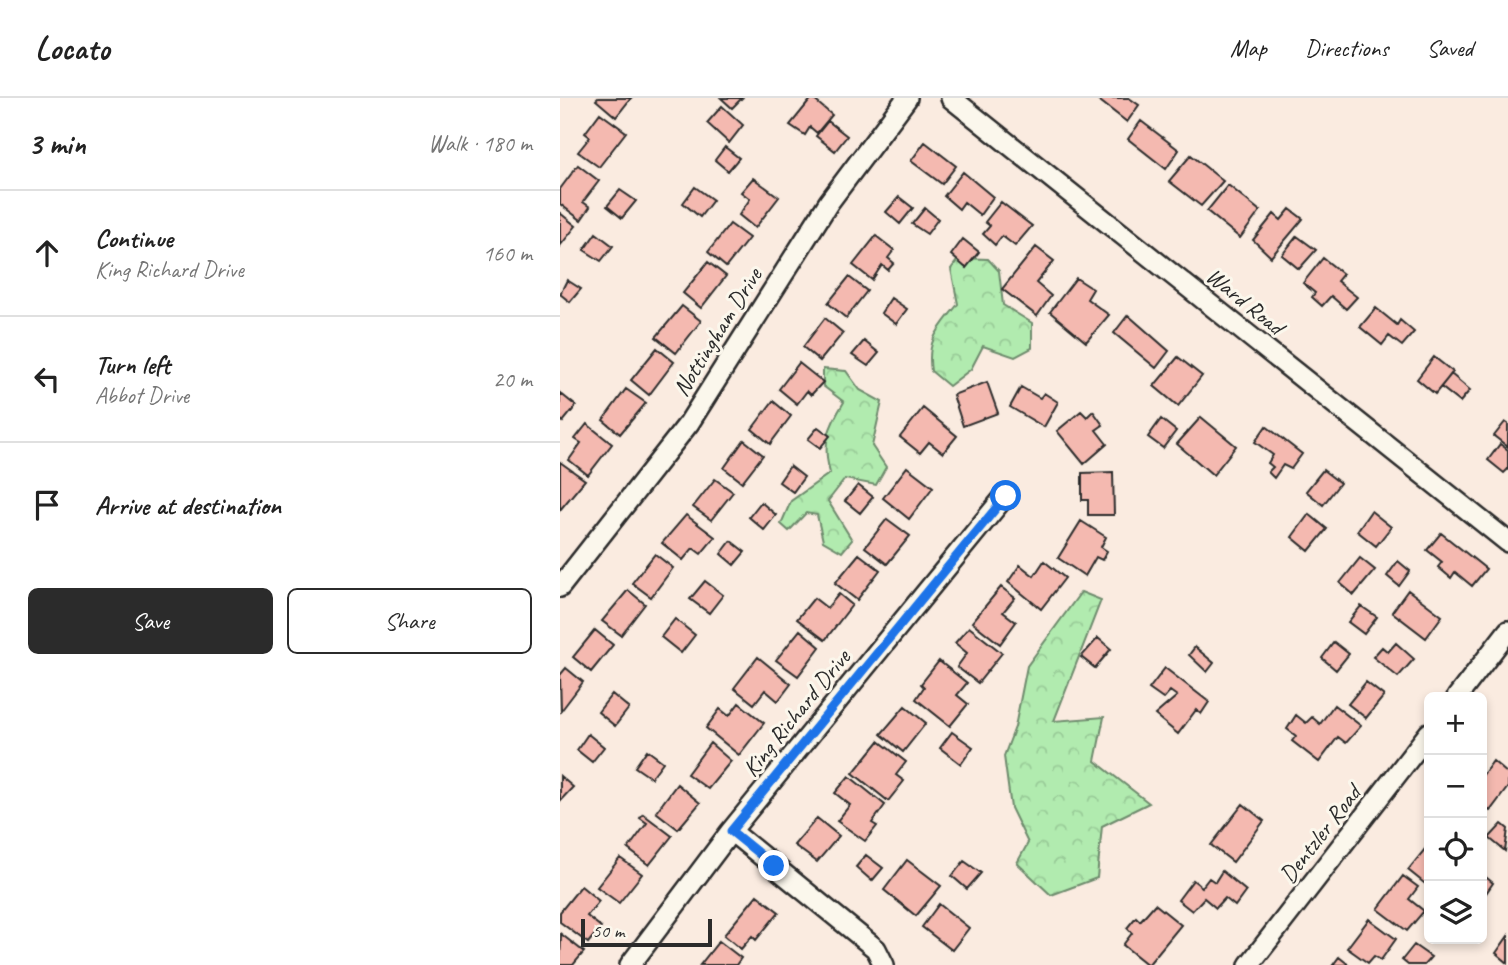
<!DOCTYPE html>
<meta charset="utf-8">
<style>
body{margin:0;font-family:Caveat,sans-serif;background:#f6f6f6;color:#222}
.controls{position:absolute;right:21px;bottom:21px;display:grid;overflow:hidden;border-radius:10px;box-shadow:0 4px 10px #0003}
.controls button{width:63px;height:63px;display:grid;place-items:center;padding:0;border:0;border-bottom:2px solid #e0e0e0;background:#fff;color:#222;font:35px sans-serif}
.scale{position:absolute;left:21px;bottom:18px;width:131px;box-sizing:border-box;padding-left:7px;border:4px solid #2b2b2b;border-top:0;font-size:19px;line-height:24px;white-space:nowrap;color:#2b2b2b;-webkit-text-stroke:5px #fbf7ec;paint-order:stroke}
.stop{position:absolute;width:21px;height:21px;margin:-16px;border:5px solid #1a73e8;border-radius:50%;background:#fff}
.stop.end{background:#1a73e8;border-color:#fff;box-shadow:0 2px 7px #0008}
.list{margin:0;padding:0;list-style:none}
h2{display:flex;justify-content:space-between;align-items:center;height:91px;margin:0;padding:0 28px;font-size:30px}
h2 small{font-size:23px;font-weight:400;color:#767676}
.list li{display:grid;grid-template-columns:46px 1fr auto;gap:21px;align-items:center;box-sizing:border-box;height:126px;padding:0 28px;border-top:2px solid #e0e0e0}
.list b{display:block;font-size:26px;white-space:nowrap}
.list p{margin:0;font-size:23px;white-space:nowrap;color:#767676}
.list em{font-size:23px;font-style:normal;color:#767676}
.actions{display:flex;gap:14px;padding:21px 28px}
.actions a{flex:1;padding:16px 0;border:2px solid #2b2b2b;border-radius:10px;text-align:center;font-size:24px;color:#2b2b2b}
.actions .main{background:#2b2b2b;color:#fff}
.icon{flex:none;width:38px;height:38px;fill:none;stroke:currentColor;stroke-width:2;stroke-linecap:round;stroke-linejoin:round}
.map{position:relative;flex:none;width:948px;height:867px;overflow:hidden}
header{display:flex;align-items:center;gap:42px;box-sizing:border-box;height:98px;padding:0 35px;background:#fff;border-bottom:2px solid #e0e0e0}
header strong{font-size:33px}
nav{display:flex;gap:38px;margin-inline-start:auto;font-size:24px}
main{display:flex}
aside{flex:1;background:#fff}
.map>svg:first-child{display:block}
.forest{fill:url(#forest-crowns);stroke:#6e8b6d;stroke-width:2}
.building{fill:#f4b9b0;stroke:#2b2b2b;stroke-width:2}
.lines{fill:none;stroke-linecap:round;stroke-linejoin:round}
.minor-casing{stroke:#2b2b2b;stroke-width:24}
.minor{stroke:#fbf7ec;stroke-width:19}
.route{stroke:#1a73e8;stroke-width:9}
.labels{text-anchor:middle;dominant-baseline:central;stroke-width:6;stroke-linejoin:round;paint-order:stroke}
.street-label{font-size:24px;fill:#2b2b2b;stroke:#fbf7ec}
</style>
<header>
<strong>Locato</strong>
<nav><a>Map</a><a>Directions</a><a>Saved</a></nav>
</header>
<main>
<aside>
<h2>3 min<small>Walk · 180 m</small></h2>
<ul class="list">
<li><svg class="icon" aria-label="ahead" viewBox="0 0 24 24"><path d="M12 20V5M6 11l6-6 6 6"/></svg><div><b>Continue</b><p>King Richard Drive</p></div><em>160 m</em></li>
<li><svg class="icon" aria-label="left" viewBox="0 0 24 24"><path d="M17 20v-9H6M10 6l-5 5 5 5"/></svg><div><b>Turn left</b><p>Abbot Drive</p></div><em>20 m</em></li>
<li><svg class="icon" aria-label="arrive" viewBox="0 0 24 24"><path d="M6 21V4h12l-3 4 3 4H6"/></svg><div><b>Arrive at destination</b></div></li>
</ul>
<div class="actions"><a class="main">Save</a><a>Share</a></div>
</aside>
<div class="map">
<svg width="948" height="867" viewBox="0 0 948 867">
<defs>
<pattern id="forest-crowns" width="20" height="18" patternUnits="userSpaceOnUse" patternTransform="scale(1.75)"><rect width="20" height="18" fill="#b1ebaf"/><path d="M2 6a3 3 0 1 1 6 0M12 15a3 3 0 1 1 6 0" fill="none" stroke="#98ca97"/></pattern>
</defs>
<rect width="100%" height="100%" fill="#faebe0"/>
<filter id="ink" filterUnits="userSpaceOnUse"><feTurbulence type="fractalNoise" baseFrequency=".0143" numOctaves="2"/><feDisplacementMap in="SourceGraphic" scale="14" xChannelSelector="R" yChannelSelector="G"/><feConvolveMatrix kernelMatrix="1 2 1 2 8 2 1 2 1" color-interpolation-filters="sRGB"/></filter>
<g filter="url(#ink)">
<!-- forest -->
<path class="forest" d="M399 160 428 161 439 173 443 207 472 225V250L455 259 423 248 411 271 389 288 371 273C366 241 379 231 398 206L391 171Z
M263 271 286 273 300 292 322 304 312 348 326 369 316 387 285 381 268 403 292 442 282 454 263 443 257 417 246 415 229 433 221 426 231 403 270 375C262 345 268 330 284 304L263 288Z
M521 494 541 502 494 623 544 619 535 663 589 705 542 728 537 780 491 797 457 765 468 745 451 710 444 658 455 629 467 568Z"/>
<!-- building -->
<path class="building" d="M38 0H71L56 19 36 2Z
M161 0H182L172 10Z
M252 0 272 17 257 35 250 29 245 37 230 27Z
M536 0H569L579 7 567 24Z
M162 8 183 27 169 45 147 25Z
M40 15 66 34 39 69 18 54 30 39 25 35Z
M268 23 287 38 275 53 256 38Z
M581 23 619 52 606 71 568 41Z
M365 44 396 68 382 86 351 63Z
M165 49 179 60 168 73 155 62Z
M631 57 663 83 641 108 609 83Z
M18 67 39 83 23 104 30 109 21 122 0 106V91Z
M403 74 433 99 420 117 404 104 399 111 384 98Z
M193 80 219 99 195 130 179 117 190 101 181 94Z
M668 87 700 113 680 140 647 113Z
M135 89 153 102 140 119 123 105Z
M60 92 76 103 62 120 47 108Z
M339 99 353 110 340 126 326 114Z
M441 104 472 128 455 148 442 138 435 147 423 136 430 128 425 124Z
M365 110 378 121 367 136 352 126Z
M730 111 743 121 711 159 693 142 714 116 721 122Z
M0 115 16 128 0 148Z
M170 126 189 140 166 169 148 154Z
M36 135 53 148 41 163 24 152Z
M316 138 334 152 328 160 334 165 328 172 322 167 312 182 293 167Z
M737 138 756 152 739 171 722 157Z
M403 141 419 154 406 170 391 157Z
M476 149 494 163 476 185 491 198 477 218 442 191Z
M763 160 783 176 777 183 797 199 786 211 771 198 762 208 752 199 755 195 743 185Z
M148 164 166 178 141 210 123 195Z
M289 179 307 193 286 220 268 205Z
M516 180 533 191 527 201 549 217 526 244 490 214Z
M7 182 21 191 10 204 0 196Z
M331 200 347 211 336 226 321 215Z
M122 208 141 223 116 255 96 239Z
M816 210 837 227 840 222 854 234 842 248 829 238 822 247 800 229Z
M568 217 609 253 596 270 554 235Z
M265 220 283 235 260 263 243 249Z
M304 243 319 255 308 268 292 257Z
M97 250 114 264 89 297 71 282Z
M618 259 642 278 618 308 594 288Z
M874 259 893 274 875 296 857 281Z
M239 265 263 284 251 297 247 293 237 306 219 291Z
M891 276 910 292 900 304 881 289Z
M427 284 438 315 403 328 393 297Z
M461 289 480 300 484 295 498 304 484 329 450 309Z
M66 291 86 305 60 336 43 322Z
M0 295 16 308 3 324 0 321Z
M213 303 231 318 210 346 192 331Z
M363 310 397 338 383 355 369 344 360 355 340 339Z
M521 313 527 319 533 313 543 327 536 332 547 346 524 366 497 333Z
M641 319 676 348 653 377 617 346Z
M601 321 616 333 603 350 588 339Z
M945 324 948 326V349L934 338Z
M27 326 52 346 28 377 9 362 21 345 15 341Z
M706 328 742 356 731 371 723 367 714 380 708 374 713 369 708 365 713 357 695 344Z
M258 329 270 338 260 350 248 341Z
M184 342 203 357 182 384 164 370Z
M940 346 948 352V371L944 375 928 362Z
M0 364 25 382 0 412Z
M230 368 244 379 233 394 219 384Z
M347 369 373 389 349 421 323 400Z
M763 372 780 385 763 407 746 393Z
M553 374 554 417H528V402H522V375Z
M155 381 173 394 151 422 133 409Z
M298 387 313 399 300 415 285 403Z
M201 404 216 417 204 432 189 419Z
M811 413 831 429 816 448 797 433Z
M749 416 767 431 749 453 732 439Z
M126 417 155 439 141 456 133 450 123 462 102 445Z
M327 421 350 438 327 466 305 449Z
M521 423 546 439 541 449 547 453 542 462 536 459 525 478 498 460Z
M881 435 926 471 912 488 895 474 891 480 878 469 882 464 867 452Z
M171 443 185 454 174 467 161 456Z
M95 456 113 470 91 499 72 485Z
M299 456 320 472 297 502 275 485Z
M800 460 815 472 794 497 780 485Z
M484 463 505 480 481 511 448 484 460 467 474 478Z
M838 463 850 473 839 488 827 478Z
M145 483 163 497 149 515 130 501Z
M441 489 455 500 443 514 456 524 440 546 412 524Z
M68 492 85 506 61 537 42 523Z
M848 492 882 518 866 540 832 514Z
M279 496 292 507 265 542 237 521 254 500 267 510Z
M801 508 817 519 804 536 788 524Z
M115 521 135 537 121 555 101 539Z
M409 529 442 555 418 585 397 569 407 555 395 545Z
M35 532 53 547 31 574 13 559Z
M240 532 260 549 238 578 216 562Z
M538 540 551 551 535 570 521 559Z
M774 544 789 556 776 572 762 560Z
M836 545 854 561 838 579 813 559 822 549 828 554Z
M635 549 654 565 647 574 629 557Z
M198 559 231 586 218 603 205 592 194 606 174 590Z
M379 563 407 585 397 597 408 606 390 628 356 601 364 589 361 586Z
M6 570 23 584 1 613 0 577Z
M605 570 649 604 641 616 636 612 618 636 595 617 617 598 610 593 603 601 589 591Z
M806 584 824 598 806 620 788 606Z
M52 596 69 610 55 628 38 614Z
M179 605 204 625 179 657 146 630 160 611 169 618Z
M774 607 801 628 786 645 778 639 759 664 732 643 736 638 727 631 736 617 746 625 752 619 760 626Z
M345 608 366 625 343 654 321 636Z
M392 634 413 649 401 666 380 650Z
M28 636 44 649 32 664 17 652Z
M319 643 346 664 336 677 344 683 328 703 293 675Z
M150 645 171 663 148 691 127 676Z
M87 652 103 664 91 680 75 669Z
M933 663 948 676V689L930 713 922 706V678Z
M0 678 13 689 0 703Z
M289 678 325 707 312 725 317 728 305 743 277 723 290 707 275 695Z
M117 686 140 705 118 731 96 714Z
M683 706 704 723 673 764 651 747Z
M83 716 112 738 89 767 68 751 87 725 80 720Z
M257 720 279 738 257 764 234 747Z
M942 726 948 731 945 753 929 740Z
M869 746V789L848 772Z
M306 757 323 770 312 783 296 769Z
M60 760 82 776 59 805 37 789Z
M347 762 381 788 356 818 324 792Z
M404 763 421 775 407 791 392 778Z
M662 773 686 793 675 808 665 800 656 810 644 800 632 813 618 802 633 782 642 789 649 780 655 784Z
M922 776 933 785 922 801Z
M843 778 858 789 849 801 864 813 847 833 818 811Z
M21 788 39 803 27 818 41 829 28 845 0 824V814Z
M197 797 219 814 196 842 192 838 181 851 164 837Z
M379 806 409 830 392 852 362 829Z
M595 806 621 827 588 867 563 847 572 835 567 830 576 819 580 823Z
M809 821 836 841 821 862 814 858 808 865 787 850Z
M1 836 24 854 13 867H0Z
M948 838V865L936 855Z
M159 843 181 860 176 867H140Z
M854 847 871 859 864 867H848L842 862Z
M779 859 789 867H773Z"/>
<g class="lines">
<defs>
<path id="minor" d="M391 0 948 444
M0 489 129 325 269 104 347 0
M897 599 948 533
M171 733 316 851 324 867
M70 867 171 733 445 398
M689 867 869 635"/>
</defs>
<!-- minor casing -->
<use href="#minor" class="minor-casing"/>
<!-- minor -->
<use href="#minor" class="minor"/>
</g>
</g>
<g class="lines" filter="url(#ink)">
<!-- route -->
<path class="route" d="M214 768 171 733 446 398"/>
</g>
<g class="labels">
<!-- street labels -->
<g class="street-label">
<text transform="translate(685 203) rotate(39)">Ward Road</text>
<text transform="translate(157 234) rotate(-58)">Nottingham Drive</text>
<text transform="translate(236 615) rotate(-51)">King Richard Drive</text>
<text transform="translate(760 736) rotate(-52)">Dentzler Road</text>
</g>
</g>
</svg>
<div class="controls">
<button>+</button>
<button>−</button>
<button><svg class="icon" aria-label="locate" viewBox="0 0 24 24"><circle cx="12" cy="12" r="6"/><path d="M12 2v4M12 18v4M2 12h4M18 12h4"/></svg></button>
<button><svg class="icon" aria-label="layers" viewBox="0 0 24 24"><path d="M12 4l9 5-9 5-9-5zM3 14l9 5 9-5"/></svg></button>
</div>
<div class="scale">50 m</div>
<div class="stop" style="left:446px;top:398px"></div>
<div class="stop end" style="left:214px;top:768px"></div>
</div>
</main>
